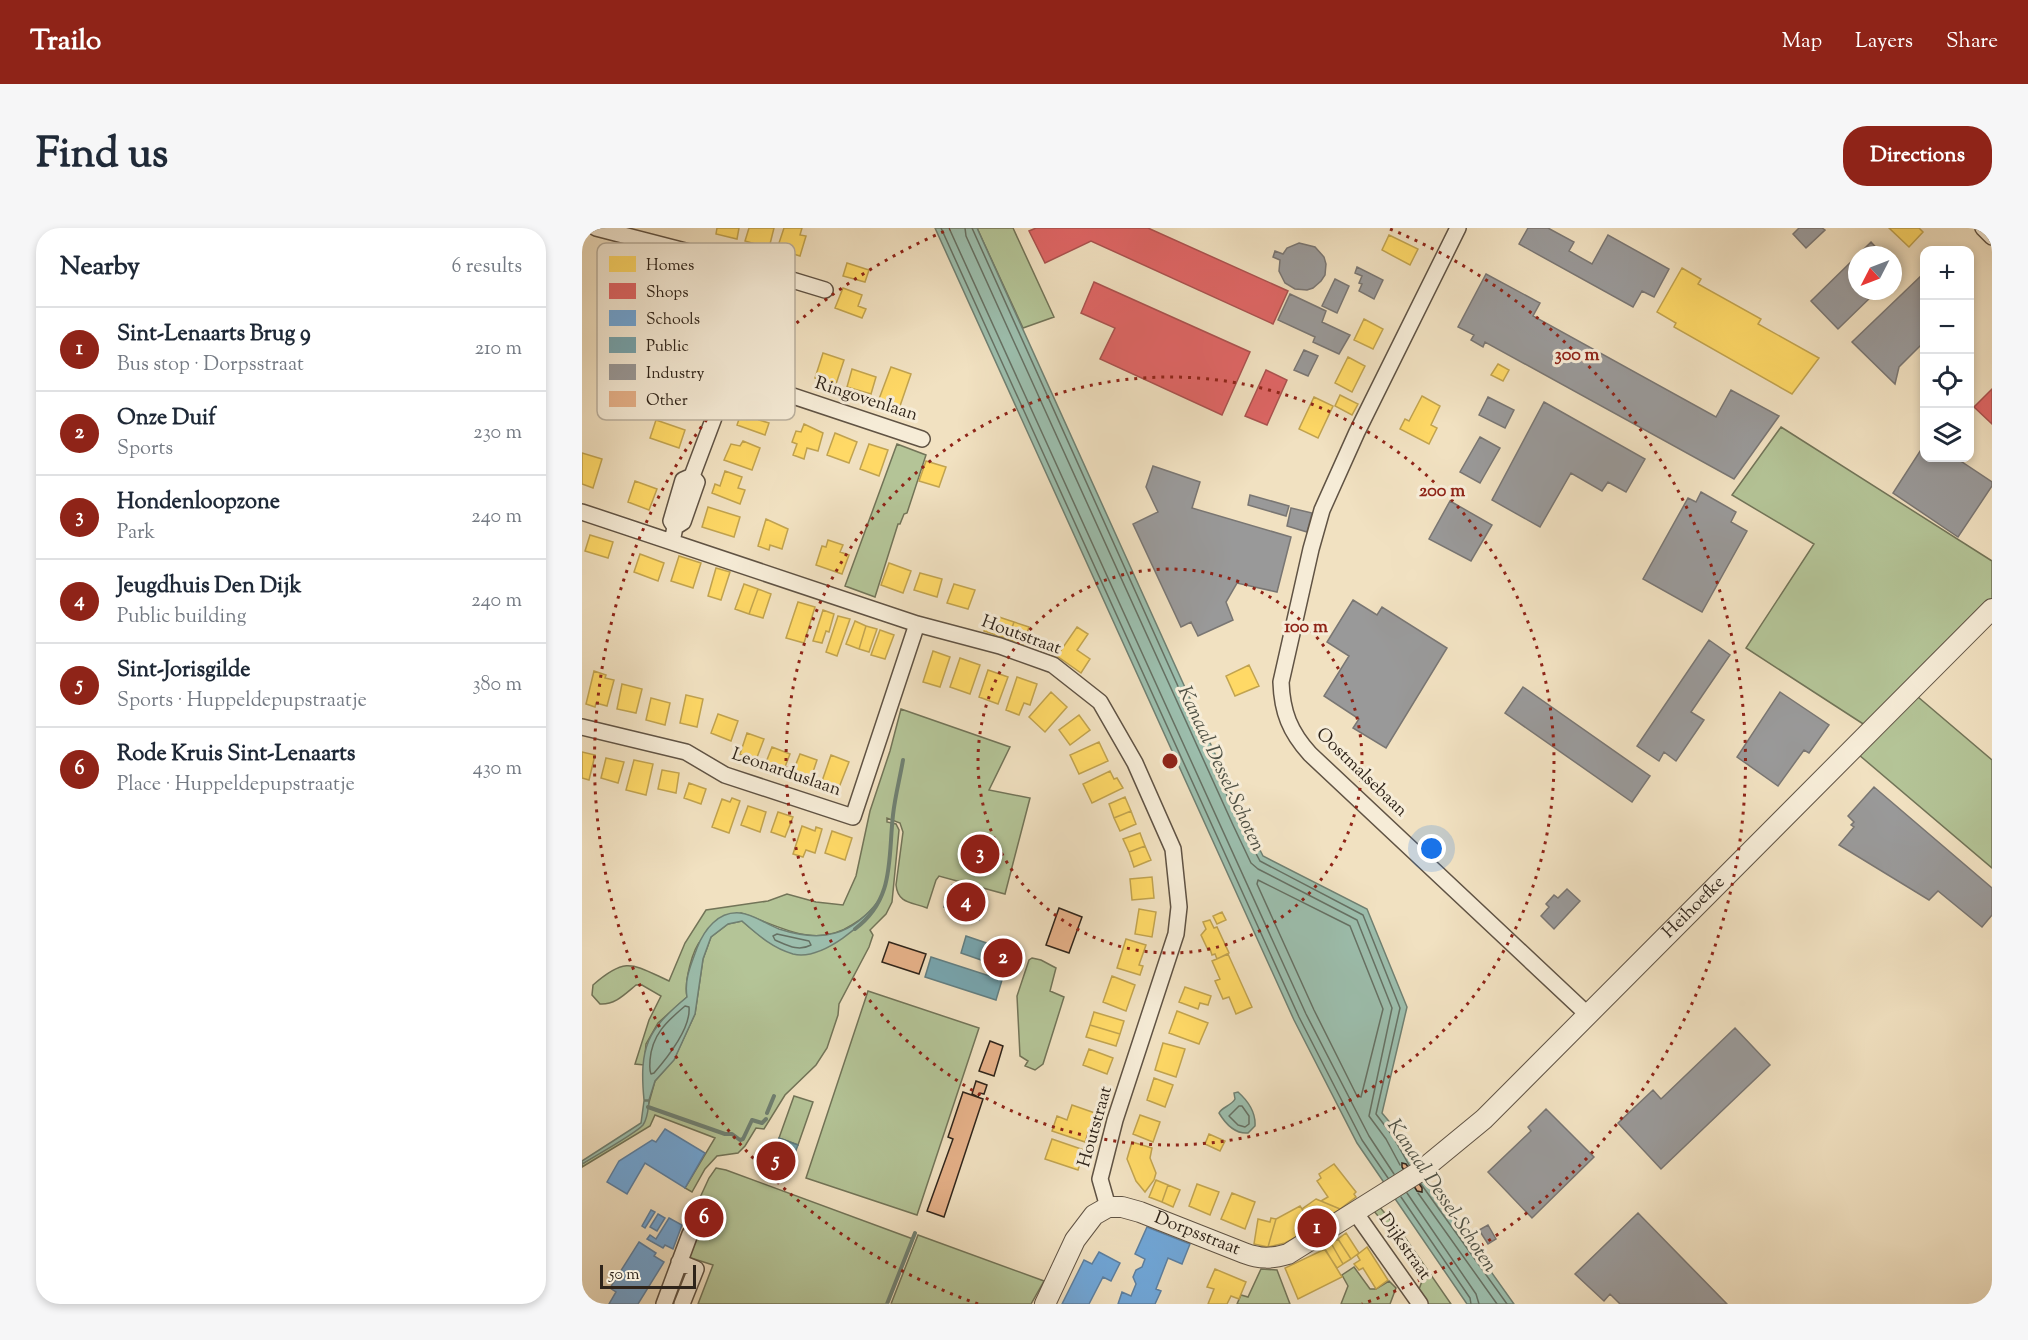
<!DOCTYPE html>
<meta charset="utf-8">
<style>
body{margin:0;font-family:"Sorts Mill Goudy",serif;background:#f6f6f7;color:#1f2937}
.controls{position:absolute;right:18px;top:18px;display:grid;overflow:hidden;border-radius:12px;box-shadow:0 3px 9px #0003}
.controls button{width:54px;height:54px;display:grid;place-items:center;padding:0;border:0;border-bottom:2px solid #e0e1e3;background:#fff;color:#1f2937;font:30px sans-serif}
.compass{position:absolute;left:1266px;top:18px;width:54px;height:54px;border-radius:50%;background:#fff;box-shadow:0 3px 9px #0003;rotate:228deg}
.scale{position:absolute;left:18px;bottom:15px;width:96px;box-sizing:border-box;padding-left:6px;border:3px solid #2f241a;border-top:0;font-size:16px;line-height:21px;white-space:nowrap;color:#2f241a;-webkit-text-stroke:4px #f6ecd7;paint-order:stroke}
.you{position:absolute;left:850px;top:621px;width:21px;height:21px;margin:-15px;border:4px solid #fff;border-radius:50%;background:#1a73e8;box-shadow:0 0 0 9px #1a73e833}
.badge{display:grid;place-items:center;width:39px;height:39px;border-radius:50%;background:#8f2418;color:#fff;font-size:20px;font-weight:700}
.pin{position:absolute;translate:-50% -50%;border:3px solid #fff;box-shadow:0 2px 6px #0006}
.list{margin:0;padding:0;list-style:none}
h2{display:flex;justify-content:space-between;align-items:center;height:78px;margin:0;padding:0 24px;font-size:26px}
h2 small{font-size:20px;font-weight:400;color:#747a83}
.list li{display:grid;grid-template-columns:39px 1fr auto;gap:18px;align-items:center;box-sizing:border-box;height:84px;padding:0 24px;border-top:2px solid #e0e1e3}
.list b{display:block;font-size:22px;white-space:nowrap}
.list p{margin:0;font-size:20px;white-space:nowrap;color:#747a83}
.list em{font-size:20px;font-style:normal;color:#747a83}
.icon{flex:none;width:33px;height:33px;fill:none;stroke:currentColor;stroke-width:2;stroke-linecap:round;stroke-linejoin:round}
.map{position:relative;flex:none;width:1410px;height:1076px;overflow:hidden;border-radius:24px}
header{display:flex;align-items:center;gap:36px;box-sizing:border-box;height:84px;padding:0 30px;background:#8f2418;color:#fff}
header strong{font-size:28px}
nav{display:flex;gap:33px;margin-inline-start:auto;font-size:21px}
.intro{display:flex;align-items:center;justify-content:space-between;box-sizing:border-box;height:144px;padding:0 36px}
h1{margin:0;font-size:42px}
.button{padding:15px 27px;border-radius:24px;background:#8f2418;color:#fff;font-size:21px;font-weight:700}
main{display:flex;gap:36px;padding:0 36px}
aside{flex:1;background:#fff;border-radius:24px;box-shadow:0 3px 9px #0003}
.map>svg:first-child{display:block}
.green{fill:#b4c497;stroke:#727458;stroke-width:1.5}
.water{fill:#9cbead;stroke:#708072;stroke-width:1.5}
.homes{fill:#ffd966;stroke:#c1a34f;stroke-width:1.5}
.shops{fill:#e06666;stroke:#ab524f;stroke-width:1.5}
.schools{fill:#6fa8dc;stroke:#5c80a2;stroke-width:1.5}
.public{fill:#76a5af;stroke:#617e82;stroke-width:1.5}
.industry{fill:#999;stroke:#797673;stroke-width:1.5}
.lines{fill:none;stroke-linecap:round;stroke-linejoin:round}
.shore{stroke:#667164;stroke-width:1.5}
.stream{stroke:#708072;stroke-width:4}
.building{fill:#e6b189;stroke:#2f241a;stroke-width:1.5}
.minor-casing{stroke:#605344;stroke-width:18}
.tertiary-casing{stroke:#605344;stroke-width:22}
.minor{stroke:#f6ecd7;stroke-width:15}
.tertiary{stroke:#f6ecd7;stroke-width:20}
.ring{fill:none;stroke:#8f2418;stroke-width:3;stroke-dasharray:3 6}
.labels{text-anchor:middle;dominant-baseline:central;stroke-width:6;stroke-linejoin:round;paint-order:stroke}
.street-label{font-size:18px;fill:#2f241a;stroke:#f6ecd7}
.water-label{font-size:20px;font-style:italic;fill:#505246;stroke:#f6ecd7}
.key{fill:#f6ecd7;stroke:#bab09e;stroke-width:1.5}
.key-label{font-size:16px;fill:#2f241a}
.centre{fill:#8f2418;stroke:#f6ecd7;stroke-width:3}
.ring-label{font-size:18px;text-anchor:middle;font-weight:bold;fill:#8f2418;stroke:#f6ecd7;stroke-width:6;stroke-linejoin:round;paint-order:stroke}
</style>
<header>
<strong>Trailo</strong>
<nav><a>Map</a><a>Layers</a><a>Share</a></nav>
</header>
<div class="intro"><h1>Find us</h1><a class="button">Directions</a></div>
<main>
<aside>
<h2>Nearby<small>6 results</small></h2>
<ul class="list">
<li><span class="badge">1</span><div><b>Sint-Lenaarts Brug 9</b><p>Bus stop · Dorpsstraat</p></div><em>210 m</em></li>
<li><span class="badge">2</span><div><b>Onze Duif</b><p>Sports</p></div><em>230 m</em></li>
<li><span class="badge">3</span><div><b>Hondenloopzone</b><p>Park</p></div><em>240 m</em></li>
<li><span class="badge">4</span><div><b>Jeugdhuis Den Dijk</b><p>Public building</p></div><em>240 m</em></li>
<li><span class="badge">5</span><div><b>Sint-Jorisgilde</b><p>Sports · Huppeldepupstraatje</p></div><em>380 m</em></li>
<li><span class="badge">6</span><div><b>Rode Kruis Sint-Lenaarts</b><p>Place · Huppeldepupstraatje</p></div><em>430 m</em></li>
</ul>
</aside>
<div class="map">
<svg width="1410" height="1076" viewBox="0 0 1410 1076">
<rect width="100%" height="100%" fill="#f1e1c1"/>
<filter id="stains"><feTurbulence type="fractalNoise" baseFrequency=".00333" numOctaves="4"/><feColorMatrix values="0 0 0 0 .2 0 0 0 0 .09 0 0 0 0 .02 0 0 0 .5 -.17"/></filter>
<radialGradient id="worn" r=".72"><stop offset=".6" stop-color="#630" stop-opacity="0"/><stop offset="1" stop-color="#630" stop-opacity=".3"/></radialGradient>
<!-- green -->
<path class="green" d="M395 0H431L472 89 441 100Z
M1199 199 1410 333V381L1329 463 1410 532V640L1270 521 1289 501 1164 420 1232 316 1150 267Z
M315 216 344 227 325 285 322 286 318 296H316L293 369 263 358Z
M319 481 428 519 407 562 448 570 423 666 357 648 354 652 345 680C330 674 316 676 314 657L321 604 318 595 305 590V594L314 596 317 602 310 674 304 686 288 702 291 707 287 719 257 776 256 787 245 820 234 837 203 867 182 901 174 900 163 918 156 925 135 928 123 941 110 964 103 960 133 910 73 887 68 898 0 939V936L61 896 73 853 92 831 113 786 121 731 129 709 146 696 160 693C222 747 232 725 291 684L295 675C288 685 280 691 270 697 232 722 196 697 159 685 146 693 130 701 120 711 110 721 102 755 105 769L76 795 64 816 62 837 53 836 67 792 79 768 60 757H54C43 766 33 777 18 776L10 767 11 757C44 728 50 736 87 753L103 715 124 682 186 673 205 666 234 674 261 677 274 648 288 583 308 523Z
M450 730 459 732 474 740 468 763 482 769 461 836 453 842 443 838 446 833 438 828 435 768 447 732Z
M286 763 397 800 335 987 224 950Z
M212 868 231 874 216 917 197 910Z
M134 940 144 942 331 1011 305 1076H116L131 1037 106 1029 115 1002 126 1006 135 985 116 974 127 950Z
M796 977 822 1008 869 1076H845L836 1064 840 1053 808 1002 791 982Z
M336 1007 462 1053 449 1076H309Z
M772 1039 788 1061H794L807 1053 814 1060 808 1076H759L766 1058 760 1047Z
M679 1041 695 1042 708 1076H655L659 1067 666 1069Z"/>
<!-- water -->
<path class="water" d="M353 0H395L663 592 681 628 785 681 825 779 800 885 815 903 848 958 932 1076H885L775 915 712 792Z
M298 671C286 695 240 733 211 726 190 720 176 707 160 693L146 696 129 709 121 731 113 786 92 832 73 853 67 872H62C57 819 65 802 105 769 102 751 109 737 115 720 122 702 136 683 158 685 171 686 184 696 197 701 240 715 270 708 298 671Z
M656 864C665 872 674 883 673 898L666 905C653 906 643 895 637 885 640 879 649 878 653 871L652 865Z
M62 873H67C66 881 66 890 61 897 53 906 13 928 0 936V933L59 895Z"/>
<!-- homes -->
<path class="homes" d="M135 0H157L155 11 134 6Z
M167 0H192L187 20 163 13Z
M202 0H220L218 7 224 8 218 28 195 21Z
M1307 0H1337L1341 4 1327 19Z
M807 7 836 21 828 37 800 22Z
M265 35 287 42 283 54 261 48Z
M1100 40 1119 51 1116 56 1179 91 1176 96 1237 130 1210 166 1092 99 1094 95 1075 84Z
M261 60 280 67 276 78 284 81 280 90 253 80Z
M782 91 801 101 791 121 772 112Z
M241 125 262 132 254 156 233 150Z
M766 129 783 138 770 164 753 155Z
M916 136 927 142 921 153 909 147Z
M309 139 329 146 318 178 297 171Z
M270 141 294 149 289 166 265 159Z
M758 167 776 176 770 187 753 178Z
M840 168 858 178 849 197 855 200 847 216 818 201 823 191 827 193Z
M732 169 751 178 736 210 717 201Z
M163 174 182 181 177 192 187 195 183 207 155 197Z
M74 192 103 202 97 220 68 210Z
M222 196 241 205 236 223 225 220 222 231 211 227 215 216 210 214 214 203 219 204Z
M253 205 275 214 267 235 245 227Z
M161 213 178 220 170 242 142 232 149 216 158 218Z
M287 216 306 222 297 248 278 241Z
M0 225 20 231 11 260 0 256Z
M344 233 364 239 357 259 337 253Z
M143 243 160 249 156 260 163 262 158 276 130 265 133 256 138 258Z
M53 253 75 261 67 282 46 274Z
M126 279 158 289 152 309 120 299Z
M184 291 206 301 200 321 188 317 187 322 176 318Z
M8 307 31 314 26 330 3 323Z
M246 312 261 317 258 324 267 327 260 346 234 337 240 318 244 319Z
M58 326 82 335 76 353 52 344Z
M97 328 119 335 111 360 89 353Z
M307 335 329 343 321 365 299 357Z
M134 340 148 344 139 372 126 368Z
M338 345 360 351 355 369 332 362Z
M162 356 176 361 167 386 153 381Z
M372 356 393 362 386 381 365 375Z
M176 361 189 366 181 390 167 386Z
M216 374 233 379 222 415 204 410Z
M241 382 252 386 247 404 244 403 240 415 231 413Z
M408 386 432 394 426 411 402 403Z
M256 388 268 391 255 428 244 424Z
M273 393 284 398 277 421 264 416Z
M432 394 447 399 441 417 426 411Z
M284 398 295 401 287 424 277 421Z
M495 399 506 406 495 422 508 431 499 445 475 428Z
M298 402 312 407 303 431 289 427Z
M351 423 368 429 358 459 341 454Z
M378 430 398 437 388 466 368 459Z
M667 437 677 458 653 468 644 448Z
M406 442 426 449 416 476 397 469Z
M12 443 24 447 23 450 32 452 25 478 14 475 13 479 4 476Z
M435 449 455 456 448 477 442 475 437 487 424 482Z
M40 456 60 461 54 485 35 481Z
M469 464 485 479 463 504 447 489Z
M104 467 121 471 115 499 98 495Z
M69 470 88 475 83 497 64 492Z
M136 486 156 493 149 513 129 505Z
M497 487 508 502 488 517 477 502Z
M165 505 182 511 174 532 158 526Z
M517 514 526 533 497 546 488 527Z
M190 519 208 526 201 544 183 537Z
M0 524 13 527 7 552 0 550Z
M218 526 235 532 228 553 210 546Z
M249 527 267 534 256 562 239 556Z
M24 530 42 534 36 555 19 550Z
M52 532 71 536 64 567 44 562Z
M80 542 97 545 94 565 76 561Z
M528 543 532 551 535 550 541 560 510 575 501 556Z
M107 555 124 561 119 576 102 570Z
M543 569 549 583 532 590 527 576Z
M150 570 158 573 147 605 130 599 140 571 148 574Z
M166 578 184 584 178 604 159 597Z
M549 583 554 596 538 603 532 590Z
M196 584 211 589 203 609 189 604Z
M220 598 233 603 234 599 240 601 233 625 224 622 221 629 211 626Z
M250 603 270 610 263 632 243 625Z
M558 605 563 618 547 624 541 611Z
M563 618 569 632 552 639 547 624Z
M570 649 572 670 550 672 548 651Z
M557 681 574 684 570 709 553 706Z
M640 684 644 692 635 696 631 688Z
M628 692 632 700 635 699 647 725 635 731 633 726 630 727 628 721 626 722 619 707 624 701 621 694Z
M544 711 564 717 557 737 561 738 558 747 535 740Z
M646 726 670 779 654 786 647 769 641 771 633 753 638 751 630 733Z
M530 748 553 757 544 783 521 774Z
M603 759 629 768 626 777 618 775 616 781 597 774Z
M595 783 626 795 617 816 587 805Z
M512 784 542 793 538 806 508 797Z
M508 797 538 806 534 818 504 809Z
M581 815 603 821 594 849 573 842Z
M507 821 531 830 525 846 501 837Z
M572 850 591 857 583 879 565 872Z
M490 877 513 885 503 914 470 903 475 888 485 892Z
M558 887 578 894 571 914 551 906Z
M627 906 643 913 638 923 623 916Z
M470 911 502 922 496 942 463 931Z
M550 914 570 920 568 930 574 945 572 952 563 964 554 953 545 931Z
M752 936 774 964 772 966 774 969 758 981 739 973 746 969 735 953 739 950 737 946Z
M574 952 586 957 580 974 567 969Z
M615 956 637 964 628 987 607 978Z
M586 957 598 962 591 979 580 974Z
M650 965 673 974 663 1001 639 991Z
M734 971 758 981 732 999 720 981Z
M718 978 732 999 703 1015 686 1019 694 991Z
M689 990 694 991 686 1019 672 1016 676 991 688 994Z
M764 1005 777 1025 769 1031 756 1011Z
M756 1011 769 1031 761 1036 749 1015Z
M749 1015 761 1036 755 1040 741 1019Z
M785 1019 806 1052 794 1061 781 1040 777 1042 772 1036 778 1032 775 1027Z
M743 1021 760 1049 716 1071 703 1040Z
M633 1041 664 1054 657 1071 649 1068 645 1076H626L632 1061 625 1059Z"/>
<!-- shops -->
<path class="shops" d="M454 0H566L706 63 691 96 509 13 463 35 447 3Z
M512 54 668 124 640 187 518 131 533 100 499 85Z
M684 142 705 152 685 197 663 188Z
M1410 161V196L1392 179Z"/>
<!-- schools -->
<path class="schools" d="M83 901 123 925 103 960 63 935 45 966 25 954 37 933 70 912 74 914Z
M69 982 73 984 63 1000 60 998Z
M76 986 83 990 75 1003 68 999Z
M87 990 100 997 91 1021 83 1017 81 1020 65 1011 68 1007 74 1011Z
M565 999 608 1016 600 1036 586 1030 574 1061 579 1063 573 1076H536L540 1064 549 1068 554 1056 551 1049 554 1042 560 1039 563 1031 553 1026Z
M57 1014 74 1025 72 1028 82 1034 56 1076H27L34 1064 28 1060Z
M517 1024 538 1035 529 1053 521 1049 507 1076H480L502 1032 510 1036Z"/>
<!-- public -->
<path class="public" d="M370 657 405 669 397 692 362 679Z
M384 708 431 724 425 741 379 725Z
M349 729 420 752 414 772 343 749Z
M197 910 216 917 205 946 187 940Z"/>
<!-- industry -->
<path class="industry" d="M946 0H966L992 14 987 23 1010 36 1026 7 1087 41 1072 69 1060 63 1051 79 937 16Z
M1217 0H1240L1243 2 1224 20 1211 6Z
M1289 14 1301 27H1276Z
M717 15 733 19 742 29 744 36 743 47 739 53 731 60 725 62 713 61 703 55 697 43 698 32 691 29 693 23 701 26 705 20Z
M1275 28V63H1295L1256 101 1229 73Z
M775 39 801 52 792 71 777 63 780 56 777 55 780 48 773 45Z
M1342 45V114L1317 139 1313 156 1270 114Z
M904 46 958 75 951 88 1134 189 1149 162 1197 188 1152 251 903 114 901 119 889 112 892 107 876 99Z
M753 51 767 58 755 85 740 78Z
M708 66 744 83 740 94 768 107 757 126 731 114 733 109 696 92Z
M722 122 736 128 726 148 712 142Z
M906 169 932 182 923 200 897 187Z
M962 174 1063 231 1044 264 1026 254 1020 263 989 245 958 299 910 272Z
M898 209 918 220 898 255 878 244Z
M1342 217V230H1374L1410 254V258L1376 309 1311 265Z
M571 238 618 254 610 280 709 309 695 364 655 355 644 374 651 392 616 408 609 394 599 399 551 296 576 284 564 259Z
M1119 264 1154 284 1149 294 1165 303 1120 384 1061 351 1106 270 1114 274Z
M668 267 707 278 704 288 666 277Z
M868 273 910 297 889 333 847 311Z
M709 280 730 285 725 304 705 298Z
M771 372 795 387 800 379 865 420 804 520 771 500 777 491 742 468 767 428 745 414Z
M1127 412 1148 427 1109 484 1122 492 1094 533 1082 524 1077 533 1055 518Z
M941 459 1068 548 1050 574 923 485Z
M1198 464 1247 497 1227 525 1222 522 1196 558 1155 529Z
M1292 559 1410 660V687L1400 699 1356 663 1347 672 1257 617 1272 599 1269 597 1272 594 1266 588Z
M985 661 998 673 972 701 959 688 967 679 964 676 972 667 976 670Z
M1153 800 1188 837 1079 941 1036 895 1071 862 1079 871Z
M964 881 1012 929 950 990 906 944 949 903 946 899Z
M1056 985 1145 1076H1038L1028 1066 1022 1073 993 1046Z
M906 997 914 1011 906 1016 897 1002Z"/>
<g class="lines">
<!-- shore -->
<path class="shore" d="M359 0 717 789 780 912 806 950
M367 0 724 786 787 908 812 946
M383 0 384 8 651 597 669 635 676 641 775 692 810 780 787 888 804 911 818 937
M390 0 657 594 678 633 781 687 818 780 794 886 810 907 827 937
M676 652 768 698 801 781 779 869 775 868 732 782 675 656Z
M195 706 227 713 229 717C216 724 205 717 193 712L191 708Z
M103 778 107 779C109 800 85 830 72 845L69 846C67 841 68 838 68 832 70 807 84 794 103 778Z
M657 878H660L667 888V896L663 899 656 897 647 888Z
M839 956 925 1076
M825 965 894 1066 897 1076
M836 965 915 1076
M819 969 888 1070 889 1076"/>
<!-- stream -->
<path class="stream" d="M273 701C313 671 306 631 311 587 313 568 318 550 321 532
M66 879 143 906H150L158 912 161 911 170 892 180 895 184 891
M185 885 192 868
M305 1076 333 1005"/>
</g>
<!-- building -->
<path class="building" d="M477 680 500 689 487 725 464 717Z
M307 714 344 726 337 746 300 734Z
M408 813 421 818 412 848 397 843Z
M394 853 405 857 402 866 398 865 396 869 390 866Z
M381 864 401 871 362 989 345 983 371 911 366 909Z
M820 935 824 936 840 960V964L835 963 820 939Z
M117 975 135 984 126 1006 107 998Z"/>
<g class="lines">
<defs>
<path id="minor" d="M14 0 177 42 243 62
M876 0 775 204 740 282 729 321 699 454C700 484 708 504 728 526L1005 786
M1401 0 1410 9
M148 147 340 211
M0 284 335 396 418 418 471 437 518 474 553 535 591 621 597 679 594 706 533 892 518 951 526 979
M93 299 89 293 101 252 110 248 148 147 177 42
M91 309 93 299 101 294 115 254 110 248
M0 499 104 524 143 547 271 589 335 396
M773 984 838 1076
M97 1034 114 1041 100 1076
M82 1076 108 1006"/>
<g id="tertiary">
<path id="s1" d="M463 1076 493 1012 512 987 526 979H540L558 984 662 1025C678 1031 689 1031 706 1026L840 942 902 891 1410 381"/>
</g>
</defs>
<!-- minor casing -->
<use href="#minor" class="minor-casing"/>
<!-- tertiary casing -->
<use href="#tertiary" class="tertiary-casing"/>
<!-- minor -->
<use href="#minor" class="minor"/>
<!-- tertiary -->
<use href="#tertiary" class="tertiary"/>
</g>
<!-- distance rings -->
<g class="ring">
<circle cx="588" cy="533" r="192"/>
<circle cx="588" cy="533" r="384"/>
<path d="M396 1076A576 576 0 0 1 368 1M808 1A576 576 0 0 1 780 1076"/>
</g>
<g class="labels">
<!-- street labels -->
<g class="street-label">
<text transform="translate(284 172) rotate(18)">Ringovenlaan</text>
<text transform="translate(439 408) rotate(20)">Houtstraat</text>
<text transform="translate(204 545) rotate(19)">Leonarduslaan</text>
<text transform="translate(779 545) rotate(44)">Oostmalsebaan</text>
<text stroke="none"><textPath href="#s1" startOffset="844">Heihoefke</textPath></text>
<text transform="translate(514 899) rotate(-74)">Houtstraat</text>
<text stroke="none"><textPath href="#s1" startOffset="212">Dorpsstraat</textPath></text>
<text transform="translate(822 1019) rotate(55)">Dijkstraat</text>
</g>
<!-- water labels -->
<g class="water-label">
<text transform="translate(638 541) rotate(65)">Kanaal Dessel-Schoten</text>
<text transform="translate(859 968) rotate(56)">Kanaal Dessel-Schoten</text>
</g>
</g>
<!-- legend -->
<rect x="15" y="15" width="198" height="177" rx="9" class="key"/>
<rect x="27" y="28" width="27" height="16" fill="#ffd966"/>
<rect x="27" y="55" width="27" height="16" fill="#e06666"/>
<rect x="27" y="82" width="27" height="16" fill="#6fa8dc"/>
<rect x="27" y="109" width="27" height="16" fill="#76a5af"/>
<rect x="27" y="136" width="27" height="16" fill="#999"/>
<rect x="27" y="163" width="27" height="16" fill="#e6b189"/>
<g class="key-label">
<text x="64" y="42">Homes</text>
<text x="64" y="69">Shops</text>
<text x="64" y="96">Schools</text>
<text x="64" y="123">Public</text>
<text x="64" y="150">Industry</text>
<text x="64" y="177">Other</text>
</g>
<circle cx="588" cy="533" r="9" class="centre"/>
<g class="ring-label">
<text x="995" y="132">300 m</text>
<text x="860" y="268">200 m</text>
<text x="724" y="404">100 m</text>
</g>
<rect width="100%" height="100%" filter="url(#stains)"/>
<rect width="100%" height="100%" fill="url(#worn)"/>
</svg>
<div class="controls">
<button>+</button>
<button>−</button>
<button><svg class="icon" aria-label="locate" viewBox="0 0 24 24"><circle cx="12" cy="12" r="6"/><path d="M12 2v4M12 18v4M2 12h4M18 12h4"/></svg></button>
<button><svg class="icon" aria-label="layers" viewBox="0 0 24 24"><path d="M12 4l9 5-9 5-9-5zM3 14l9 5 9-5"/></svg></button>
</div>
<svg class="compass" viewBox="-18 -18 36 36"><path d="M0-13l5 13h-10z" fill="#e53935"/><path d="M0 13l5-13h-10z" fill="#747a83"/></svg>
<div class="scale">50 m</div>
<div class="you"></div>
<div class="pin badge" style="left:735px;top:1000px">1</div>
<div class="pin badge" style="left:421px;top:730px">2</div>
<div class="pin badge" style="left:398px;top:626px">3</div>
<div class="pin badge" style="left:384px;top:674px">4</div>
<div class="pin badge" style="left:194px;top:933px">5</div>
<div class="pin badge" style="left:122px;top:990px">6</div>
</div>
</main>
